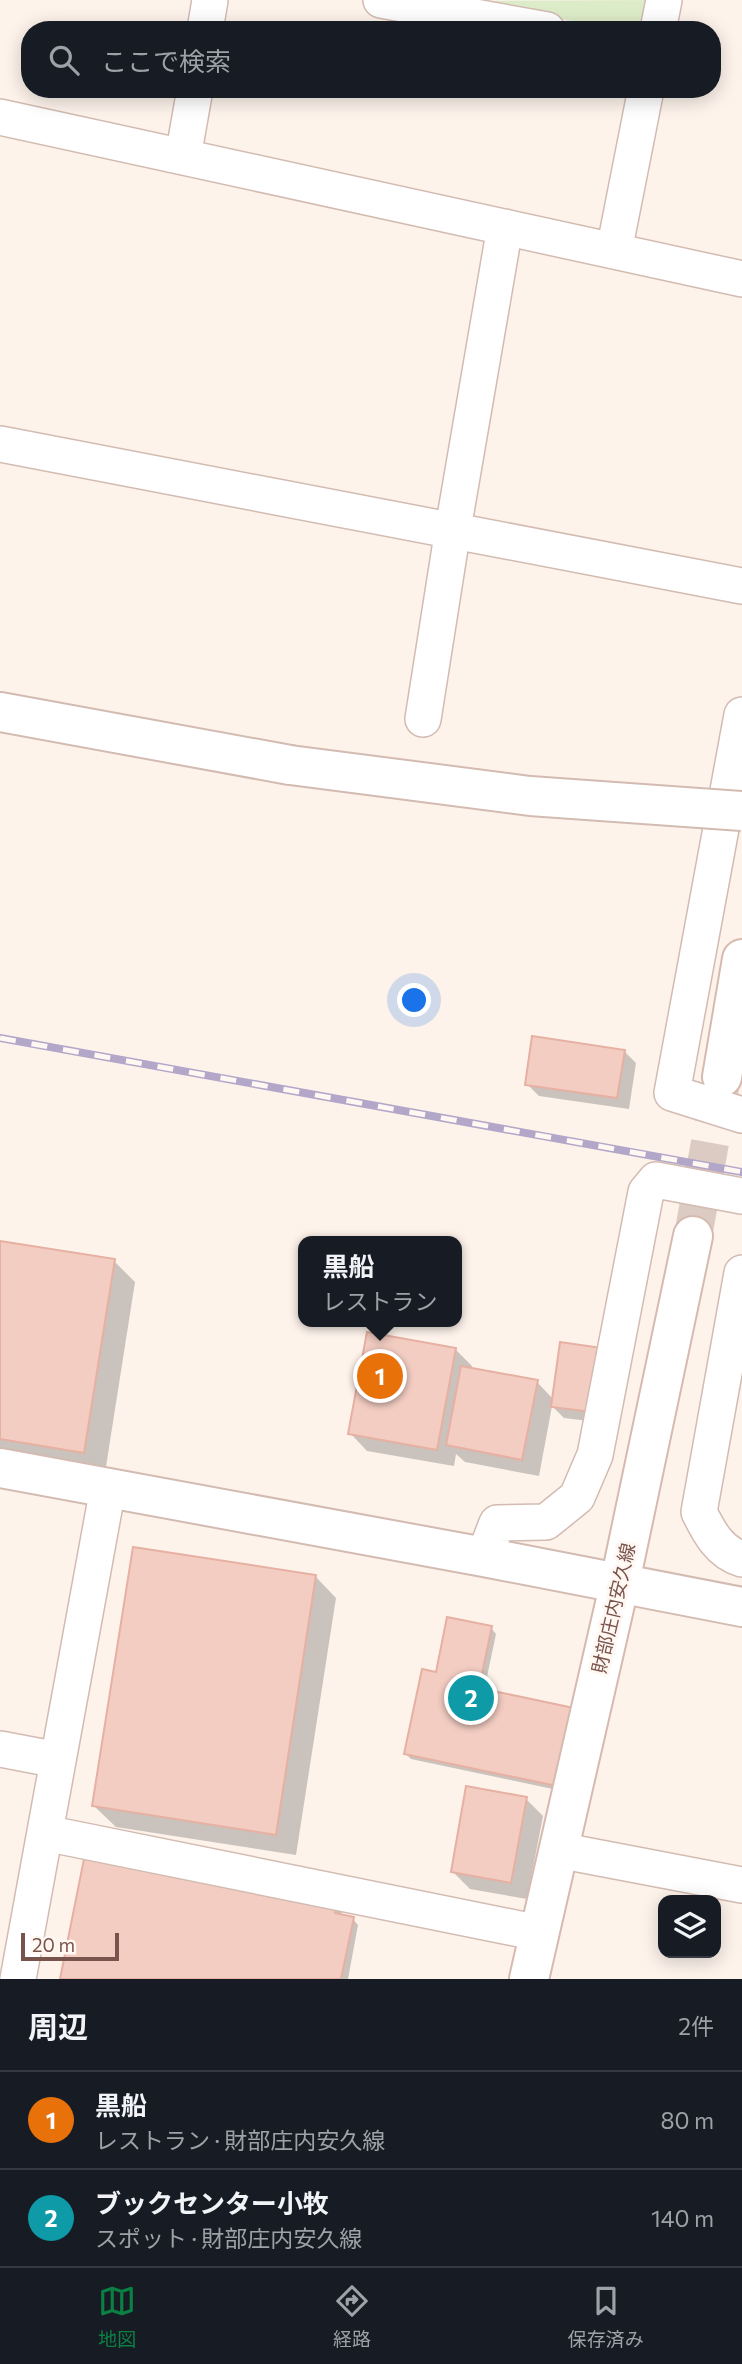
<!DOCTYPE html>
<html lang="ja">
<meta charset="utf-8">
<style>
body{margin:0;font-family:Commissioner,"Noto Sans JP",sans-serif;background:#242831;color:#f1f3f6}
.controls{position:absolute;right:21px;bottom:21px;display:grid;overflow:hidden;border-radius:14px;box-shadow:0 4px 18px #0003}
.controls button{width:63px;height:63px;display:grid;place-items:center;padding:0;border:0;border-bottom:2px solid #363941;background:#171b24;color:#f1f3f6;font:35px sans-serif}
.scale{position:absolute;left:21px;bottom:18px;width:98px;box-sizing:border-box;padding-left:7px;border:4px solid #79544c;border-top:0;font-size:19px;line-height:24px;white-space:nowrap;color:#79544c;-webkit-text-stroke:5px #fff7f2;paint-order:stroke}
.you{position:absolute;left:415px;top:1001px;width:24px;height:24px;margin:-18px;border:5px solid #fff;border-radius:50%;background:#1a73e8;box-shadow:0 0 0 10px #1a73e833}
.badge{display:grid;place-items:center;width:46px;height:46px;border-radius:50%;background:#0b8043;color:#fff;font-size:23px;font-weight:700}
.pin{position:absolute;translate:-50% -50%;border:4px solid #fff;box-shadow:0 2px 7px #0006}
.popup{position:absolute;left:298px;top:1236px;width:164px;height:91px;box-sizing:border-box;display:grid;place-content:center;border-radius:14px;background:#171b24;filter:drop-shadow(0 2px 5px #0005);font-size:23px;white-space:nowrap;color:#9ea1a6}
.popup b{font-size:26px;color:#f1f3f6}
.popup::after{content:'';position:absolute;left:50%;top:100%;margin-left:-14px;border:14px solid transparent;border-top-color:#171b24}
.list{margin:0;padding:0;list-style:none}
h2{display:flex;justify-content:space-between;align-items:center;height:91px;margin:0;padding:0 28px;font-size:30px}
h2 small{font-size:23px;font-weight:400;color:#9ea1a6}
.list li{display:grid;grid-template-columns:46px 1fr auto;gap:21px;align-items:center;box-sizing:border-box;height:98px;padding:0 28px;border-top:2px solid #363941}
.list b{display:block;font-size:26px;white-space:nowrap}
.list p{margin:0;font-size:23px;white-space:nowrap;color:#9ea1a6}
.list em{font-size:23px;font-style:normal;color:#9ea1a6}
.icon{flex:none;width:38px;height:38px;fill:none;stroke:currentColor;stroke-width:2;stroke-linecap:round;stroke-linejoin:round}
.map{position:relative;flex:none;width:742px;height:1979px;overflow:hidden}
.search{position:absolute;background:#171b24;box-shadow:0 4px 18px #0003;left:21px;right:21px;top:21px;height:77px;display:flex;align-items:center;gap:18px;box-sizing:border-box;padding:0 24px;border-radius:28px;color:#9ea1a6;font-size:26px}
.sheet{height:287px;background:#171b24}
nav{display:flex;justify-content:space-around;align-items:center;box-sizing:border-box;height:98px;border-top:2px solid #363941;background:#171b24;font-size:19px;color:#9ea1a6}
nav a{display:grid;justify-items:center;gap:4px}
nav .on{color:#0b8043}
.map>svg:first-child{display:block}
.green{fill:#ddecc8}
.shadow{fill:#0003}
.building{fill:#f3cdc2;stroke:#e6b0a2;stroke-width:2}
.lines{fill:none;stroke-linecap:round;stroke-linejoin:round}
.secondary-tunnel{stroke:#dccbc3;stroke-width:38;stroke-dasharray:38 19;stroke-linecap:butt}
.minor-casing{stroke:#d3bbb2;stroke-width:38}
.tertiary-casing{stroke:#d3bbb2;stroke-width:42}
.secondary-casing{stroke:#d6baaf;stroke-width:42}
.minor{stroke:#fff;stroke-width:35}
.tertiary{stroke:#fff;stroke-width:38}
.secondary{stroke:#fff;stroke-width:38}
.rail-casing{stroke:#b3a7c9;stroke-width:8}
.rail{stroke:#fff7f2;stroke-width:5;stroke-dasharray:16;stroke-linecap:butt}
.tertiary-bridge-casing{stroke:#d3bbb2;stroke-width:42;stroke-linecap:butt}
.tertiary-bridge{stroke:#fff;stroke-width:38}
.labels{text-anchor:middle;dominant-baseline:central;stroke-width:6;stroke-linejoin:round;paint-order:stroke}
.street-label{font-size:19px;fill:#79544c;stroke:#fff7f2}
</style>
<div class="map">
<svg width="742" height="1979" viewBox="0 0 742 1979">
<rect width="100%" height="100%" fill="#fdf3eb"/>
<!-- green -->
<path class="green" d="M664 0 658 30H619L468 1Z"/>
<!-- shadow -->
<path class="shadow" d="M624 1051 636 1063 629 1109 539 1096 527 1084Z
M0 1243 114 1261 135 1282 105 1473 0 1456Z
M561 1344 605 1423 564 1418 552 1406 539 1476 465 1462 456 1454 454 1466 367 1451 350 1433 455 1349 472 1366 471 1370 537 1382 553 1399Z
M315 1576 336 1598 296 1855 116 1827 94 1806Z
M491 1628 496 1634 484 1691 562 1791 411 1759 406 1754 437 1674Z
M526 1799 543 1816 527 1899 470 1889 453 1872Z
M336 1905 342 1911 341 1916 353 1919 358 1925 348 1979H62Z"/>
<!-- building -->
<path class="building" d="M532 1036 625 1050 617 1098 525 1085Z
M0 1241 115 1259 84 1453 0 1439Z
M367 1332 456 1348 437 1450 348 1434Z
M560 1342 602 1348 593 1412 551 1407Z
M461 1366 538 1380 522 1460 446 1445Z
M133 1547 316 1575 276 1835 92 1806Z
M447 1617 492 1626 479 1688 574 1708 557 1786 404 1754 422 1669 436 1672Z
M466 1786 527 1797 511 1883 451 1872Z
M85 1854 337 1904 335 1913 354 1917 341 1979H60Z"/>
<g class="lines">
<!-- secondary-tunnel -->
<path class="secondary-tunnel" d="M693 1236 722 1077"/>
<defs>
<path id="minor" d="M381 0 547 30
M205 30 210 0
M658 30 664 0
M0 117 742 279
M183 157 195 89
M614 251 646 89
M0 444 742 586
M742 715 672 1093 742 1115
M423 719 453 529 505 227
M742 1273 699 1512C709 1532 719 1552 742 1559
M484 1557 497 1523 546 1522 577 1497 595 1455 646 1192 656 1180 742 1196
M0 1749 58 1760
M45 1833 539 1933
M558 1850 742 1885
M18 1979 108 1488"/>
<path id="tertiary" d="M0 712 290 765
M0 1468 484 1557 742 1607"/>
<path id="secondary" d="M722 1077 742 959
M529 1979 620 1582 693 1236"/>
</defs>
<!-- minor casing -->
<use href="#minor" class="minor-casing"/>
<!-- tertiary casing -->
<use href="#tertiary" class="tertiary-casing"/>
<!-- secondary casing -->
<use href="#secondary" class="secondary-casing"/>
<!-- minor -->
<use href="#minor" class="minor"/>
<!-- tertiary -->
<use href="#tertiary" class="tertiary"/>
<!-- secondary -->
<use href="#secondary" class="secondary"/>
<defs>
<path id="rail" d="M0 1038 742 1172"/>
</defs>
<!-- rail casing -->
<use href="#rail" class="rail-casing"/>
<!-- rail -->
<use href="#rail" class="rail"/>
<defs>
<path id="tertiary-bridge" d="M290 765 530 796 742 811"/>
</defs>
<!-- tertiary-bridge casing -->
<use href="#tertiary-bridge" class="tertiary-bridge-casing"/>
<!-- tertiary-bridge -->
<use href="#tertiary-bridge" class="tertiary-bridge"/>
</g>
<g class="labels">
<!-- street labels -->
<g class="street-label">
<text transform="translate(613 1608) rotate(-77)">財部庄内安久線</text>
</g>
</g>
</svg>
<div class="controls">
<button><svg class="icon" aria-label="layers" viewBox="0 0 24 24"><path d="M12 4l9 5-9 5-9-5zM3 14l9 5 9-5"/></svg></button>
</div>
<div class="scale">20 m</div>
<div class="you"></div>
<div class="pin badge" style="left:380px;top:1376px;background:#e8710a">1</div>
<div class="popup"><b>黒船</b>レストラン</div>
<div class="pin badge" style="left:471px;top:1698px;background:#0f9aa8">2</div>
<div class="search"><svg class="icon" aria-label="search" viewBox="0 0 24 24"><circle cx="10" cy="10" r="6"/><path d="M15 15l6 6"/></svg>ここで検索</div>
</div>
<section class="sheet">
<h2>周辺<small>2件</small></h2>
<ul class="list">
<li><span class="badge" style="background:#e8710a">1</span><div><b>黒船</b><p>レストラン · 財部庄内安久線</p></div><em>80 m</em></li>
<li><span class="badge" style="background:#0f9aa8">2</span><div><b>ブックセンター小牧</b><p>スポット · 財部庄内安久線</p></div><em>140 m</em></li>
</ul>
</section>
<nav>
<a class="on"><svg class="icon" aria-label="map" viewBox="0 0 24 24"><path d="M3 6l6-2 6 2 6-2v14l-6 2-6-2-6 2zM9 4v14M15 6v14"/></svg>地図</a>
<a><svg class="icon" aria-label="directions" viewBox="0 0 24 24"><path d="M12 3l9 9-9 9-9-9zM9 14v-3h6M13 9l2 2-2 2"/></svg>経路</a>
<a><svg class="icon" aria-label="saved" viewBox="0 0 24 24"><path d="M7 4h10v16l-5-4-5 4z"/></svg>保存済み</a>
</nav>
